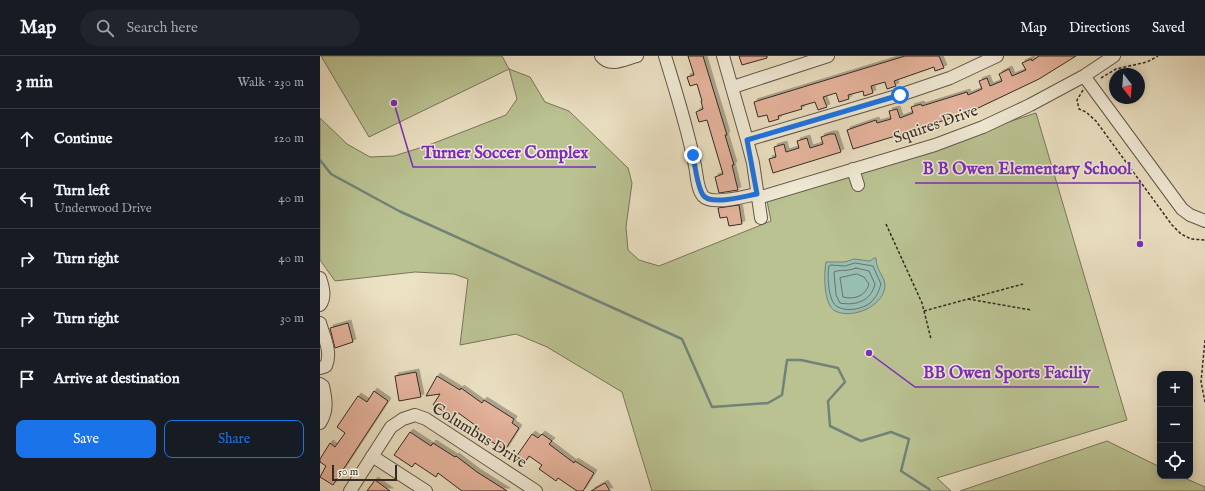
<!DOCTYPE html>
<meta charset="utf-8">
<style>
body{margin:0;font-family:"IM FELL English",serif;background:#20242c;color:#f1f3f6}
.controls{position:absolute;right:12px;bottom:12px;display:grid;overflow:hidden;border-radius:8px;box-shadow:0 2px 10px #0003}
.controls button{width:36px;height:36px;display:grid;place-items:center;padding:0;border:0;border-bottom:1px solid #363941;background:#171b24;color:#f1f3f6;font:20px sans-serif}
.compass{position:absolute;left:789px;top:12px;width:36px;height:36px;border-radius:50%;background:#171b24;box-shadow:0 2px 10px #0003;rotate:163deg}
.scale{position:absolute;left:12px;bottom:10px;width:65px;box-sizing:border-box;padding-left:4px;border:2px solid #362a24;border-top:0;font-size:11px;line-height:14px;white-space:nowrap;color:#362a24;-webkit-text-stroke:3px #f2ecd8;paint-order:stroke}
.stop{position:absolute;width:12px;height:12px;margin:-9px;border:3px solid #1a73e8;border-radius:50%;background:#fff}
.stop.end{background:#1a73e8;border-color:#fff;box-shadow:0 1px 4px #0008}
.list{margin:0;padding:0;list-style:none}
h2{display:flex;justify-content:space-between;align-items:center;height:52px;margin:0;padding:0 16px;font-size:17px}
h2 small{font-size:13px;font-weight:400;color:#9ea1a6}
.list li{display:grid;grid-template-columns:26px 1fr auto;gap:12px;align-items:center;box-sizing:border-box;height:60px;padding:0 16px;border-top:1px solid #363941}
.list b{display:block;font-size:15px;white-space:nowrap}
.list p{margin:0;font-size:13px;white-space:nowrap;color:#9ea1a6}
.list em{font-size:13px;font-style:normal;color:#9ea1a6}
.actions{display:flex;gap:8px;padding:12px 16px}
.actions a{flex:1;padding:9px 0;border:1px solid #1a73e8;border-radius:8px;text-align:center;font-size:14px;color:#1a73e8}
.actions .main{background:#1a73e8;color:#fff}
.icon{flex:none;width:22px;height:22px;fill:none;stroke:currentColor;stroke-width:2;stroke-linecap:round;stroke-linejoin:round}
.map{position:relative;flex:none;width:885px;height:435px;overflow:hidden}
header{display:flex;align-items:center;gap:24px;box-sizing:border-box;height:56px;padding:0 20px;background:#171b24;border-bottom:1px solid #363941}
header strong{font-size:19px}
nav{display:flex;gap:22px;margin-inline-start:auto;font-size:14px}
.search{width:280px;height:36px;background:#20242c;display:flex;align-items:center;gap:10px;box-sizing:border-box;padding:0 14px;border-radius:22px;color:#9ea1a6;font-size:15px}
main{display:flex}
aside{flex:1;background:#171b24}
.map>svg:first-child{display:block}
.green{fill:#bac292;stroke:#78765b}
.water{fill:#98beb2;stroke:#718379}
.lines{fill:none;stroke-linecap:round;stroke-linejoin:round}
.shore{stroke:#67746b;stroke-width:1}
.stream{stroke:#718379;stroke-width:2.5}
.building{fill:#e7b59f;stroke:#362a24;filter:url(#shadow)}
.minor-casing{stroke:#63584c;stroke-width:14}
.path{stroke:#362a24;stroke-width:1.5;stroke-dasharray:3 2;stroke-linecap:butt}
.minor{stroke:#f2ecd8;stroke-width:12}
.route{stroke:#1a73e8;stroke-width:5}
.labels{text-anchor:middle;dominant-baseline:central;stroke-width:3;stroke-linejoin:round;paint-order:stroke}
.street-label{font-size:16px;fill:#362a24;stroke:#f2ecd8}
.leader{fill:none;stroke:#7b2cbf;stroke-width:1.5}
.callout-dot{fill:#7b2cbf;stroke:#f2ecd8;stroke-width:1.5}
.callout-label{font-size:17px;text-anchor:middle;font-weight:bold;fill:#7b2cbf;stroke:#f2ecd8;stroke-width:3;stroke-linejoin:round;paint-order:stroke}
</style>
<header>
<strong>Map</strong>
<div class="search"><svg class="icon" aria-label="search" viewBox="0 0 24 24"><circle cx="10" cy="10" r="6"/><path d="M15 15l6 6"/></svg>Search here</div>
<nav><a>Map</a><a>Directions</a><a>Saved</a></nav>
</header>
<main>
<aside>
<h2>3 min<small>Walk · 230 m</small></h2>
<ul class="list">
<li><svg class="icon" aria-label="ahead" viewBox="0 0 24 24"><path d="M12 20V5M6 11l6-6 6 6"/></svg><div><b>Continue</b></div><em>120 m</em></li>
<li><svg class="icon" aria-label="left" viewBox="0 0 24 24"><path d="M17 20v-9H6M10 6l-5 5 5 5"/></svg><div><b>Turn left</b><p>Underwood Drive</p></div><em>40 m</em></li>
<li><svg class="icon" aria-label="right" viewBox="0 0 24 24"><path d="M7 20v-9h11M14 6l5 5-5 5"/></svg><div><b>Turn right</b></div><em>40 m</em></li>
<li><svg class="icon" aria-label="right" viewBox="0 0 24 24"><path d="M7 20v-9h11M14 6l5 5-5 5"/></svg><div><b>Turn right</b></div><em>30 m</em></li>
<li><svg class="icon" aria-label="arrive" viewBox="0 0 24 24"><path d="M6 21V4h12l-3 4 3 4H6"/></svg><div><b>Arrive at destination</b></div></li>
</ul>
<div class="actions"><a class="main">Save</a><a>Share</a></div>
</aside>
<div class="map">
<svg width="885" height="435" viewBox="0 0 885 435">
<defs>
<filter id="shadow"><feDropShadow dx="3" dy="-3" stdDeviation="0" flood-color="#0004"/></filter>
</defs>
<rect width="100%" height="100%" fill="#ebe1c3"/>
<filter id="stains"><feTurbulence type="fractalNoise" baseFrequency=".005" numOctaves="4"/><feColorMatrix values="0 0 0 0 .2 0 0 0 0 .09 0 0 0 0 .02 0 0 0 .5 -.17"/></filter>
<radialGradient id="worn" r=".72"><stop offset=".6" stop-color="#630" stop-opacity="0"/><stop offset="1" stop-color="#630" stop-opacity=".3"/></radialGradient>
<!-- green -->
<path class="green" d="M1 0H182L189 13 210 21 225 46 249 55 308 112 312 127 306 171 308 194 319 204 339 210 451 165 447 145 716 57 807 364 617 422 631 435H332L302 336 227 291 196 278 140 289 148 223 134 218 95 216 15 225 0 204V62L27 88 50 101 74 100 109 89 186 59 197 43 189 13 49 81Z
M787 385 840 411V420H860L885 431V435H640Z"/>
<!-- water -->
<path class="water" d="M554 202H556C556 214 564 220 565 228 566 249 533 264 515 255 503 248 504 217 506 206H525L534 203 550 205Z"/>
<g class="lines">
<!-- shore -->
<path class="shore" d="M535 207 553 210 561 228C559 235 556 242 550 247 543 253 527 256 518 251 508 247 507 219 509 210L511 209 525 210Z
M536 212 549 215 555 228C551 245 536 250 520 247L516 239 514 216C520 213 527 216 536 212Z
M537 218 544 221 549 228C546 240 534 244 523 241L520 222Z"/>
<!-- stream -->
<path class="stream" d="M0 104 11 118 79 155 362 283 392 351 448 347 462 339 467 304H481L518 312 525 326 508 345 510 370 541 385 571 376 589 383 581 415 609 433 610 435"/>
</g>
<!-- building -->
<path class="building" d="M368 0H383L407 79H405L414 109H412L418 134 399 137 395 121 403 118 387 64 379 66 376 56 383 53 381 45H382L377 28 370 30 367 21 374 19Z
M419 0H447V2L422 9Z
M585 0H619L624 12 615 15 614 11 574 25 576 30 567 33 565 26 551 30 553 37 544 40 543 35 528 39 529 43 519 46 516 37 503 41 507 51 498 54 495 46 481 50 482 53 458 60 459 63 449 66 447 59 438 61 434 46Z
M719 0H756L719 23 656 53 608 70 533 93 527 74 556 64 557 67 571 63 569 55 577 53 580 62 593 57 591 51 601 48 602 50 647 36 648 39 662 33 659 25 667 22 670 30 682 25 679 18 689 13 692 20 706 14 702 7 711 3 712 5Z
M510 78H515L521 96 453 117 449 103 456 101 454 91 464 88 466 96 479 92 477 85 487 82 490 92 503 88 501 81Z
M419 149 422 168 409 170 407 161 400 162 398 152Z
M28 267 33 286 15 292 10 272Z
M96 316 101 341 79 345 75 320Z
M117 320 140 334 141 332 162 347 164 344 194 363 192 367 199 372 185 394 156 376 159 372 137 356 133 361 113 349 120 338 106 340Z
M54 335 68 345 13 429 0 421 6 410 0 406V403L10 387 15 391 25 377 17 371 38 340 47 346Z
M90 376 111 390 113 387 135 401 136 400 157 416 187 435H142L118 417 116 421 95 407 92 411 74 399Z
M212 378 218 382 222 378 232 385 229 388 254 407 255 405 274 417 263 435H257L238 422 236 425 219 413 222 409 209 400 204 407 196 401Z
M55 424 70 435H47Z
M285 427 290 435H271Z"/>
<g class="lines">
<defs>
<path id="minor" d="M281 0C290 12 305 3 317 0
M345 0C356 36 368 73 375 110 377 119 377 133 383 140 392 150 425 140 437 138
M403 0 427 84 433 107 441 162
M764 20 862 153 870 159 885 165
M413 31 508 0
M427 84 580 39 630 22 677 0
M533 113 538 129
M438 142 615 89 663 71 710 49 764 20 794 0
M0 222C3 231 6 241 0 249
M0 267C4 281 12 296 6 310L0 312
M0 328 3 330C6 343 8 355 0 367
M52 400 106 435
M30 435 71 371 83 363 95 359 106 363 216 435"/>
</defs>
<!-- minor casing -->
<use href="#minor" class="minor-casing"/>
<!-- path -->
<path class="path" d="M781 22 796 13 827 6 838 0
M763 34 757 44 759 53 766 56 776 65 852 169 861 178 871 183 885 184
M566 168 602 247 611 283
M648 243 711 254
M604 255 703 228
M885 284 881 326 885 346"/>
<!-- minor -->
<use href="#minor" class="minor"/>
</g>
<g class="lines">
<!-- route -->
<path class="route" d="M373 99C375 109 377 130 383 139 390 150 425 140 437 138L427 84 580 39"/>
</g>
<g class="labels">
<!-- street labels -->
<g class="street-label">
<text transform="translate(616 69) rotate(-19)">Squires Drive</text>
<text transform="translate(159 380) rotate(32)">Columbus Drive</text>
</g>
</g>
<!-- callouts -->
<path class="leader" d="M74 47L93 111H276M820 188L820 127H595M549 297L595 331H779"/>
<g class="callout-dot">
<circle cx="74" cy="47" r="4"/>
<circle cx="820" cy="188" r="4"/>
<circle cx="549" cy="297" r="4"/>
</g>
<g class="callout-label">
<text x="185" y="102">Turner Soccer Complex</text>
<text x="707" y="118">B B Owen Elementary School</text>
<text x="687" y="322">BB Owen Sports Faciliy</text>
</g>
<rect width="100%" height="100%" filter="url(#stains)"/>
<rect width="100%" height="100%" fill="url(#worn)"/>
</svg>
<div class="controls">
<button>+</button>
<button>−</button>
<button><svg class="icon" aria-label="locate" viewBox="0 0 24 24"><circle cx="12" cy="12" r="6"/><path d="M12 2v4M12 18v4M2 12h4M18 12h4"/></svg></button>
</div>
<svg class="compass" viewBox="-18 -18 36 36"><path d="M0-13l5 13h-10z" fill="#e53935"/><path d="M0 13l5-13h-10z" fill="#9ea1a6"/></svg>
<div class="scale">50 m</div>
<div class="stop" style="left:580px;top:39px"></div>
<div class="stop end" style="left:373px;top:99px"></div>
</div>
</main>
